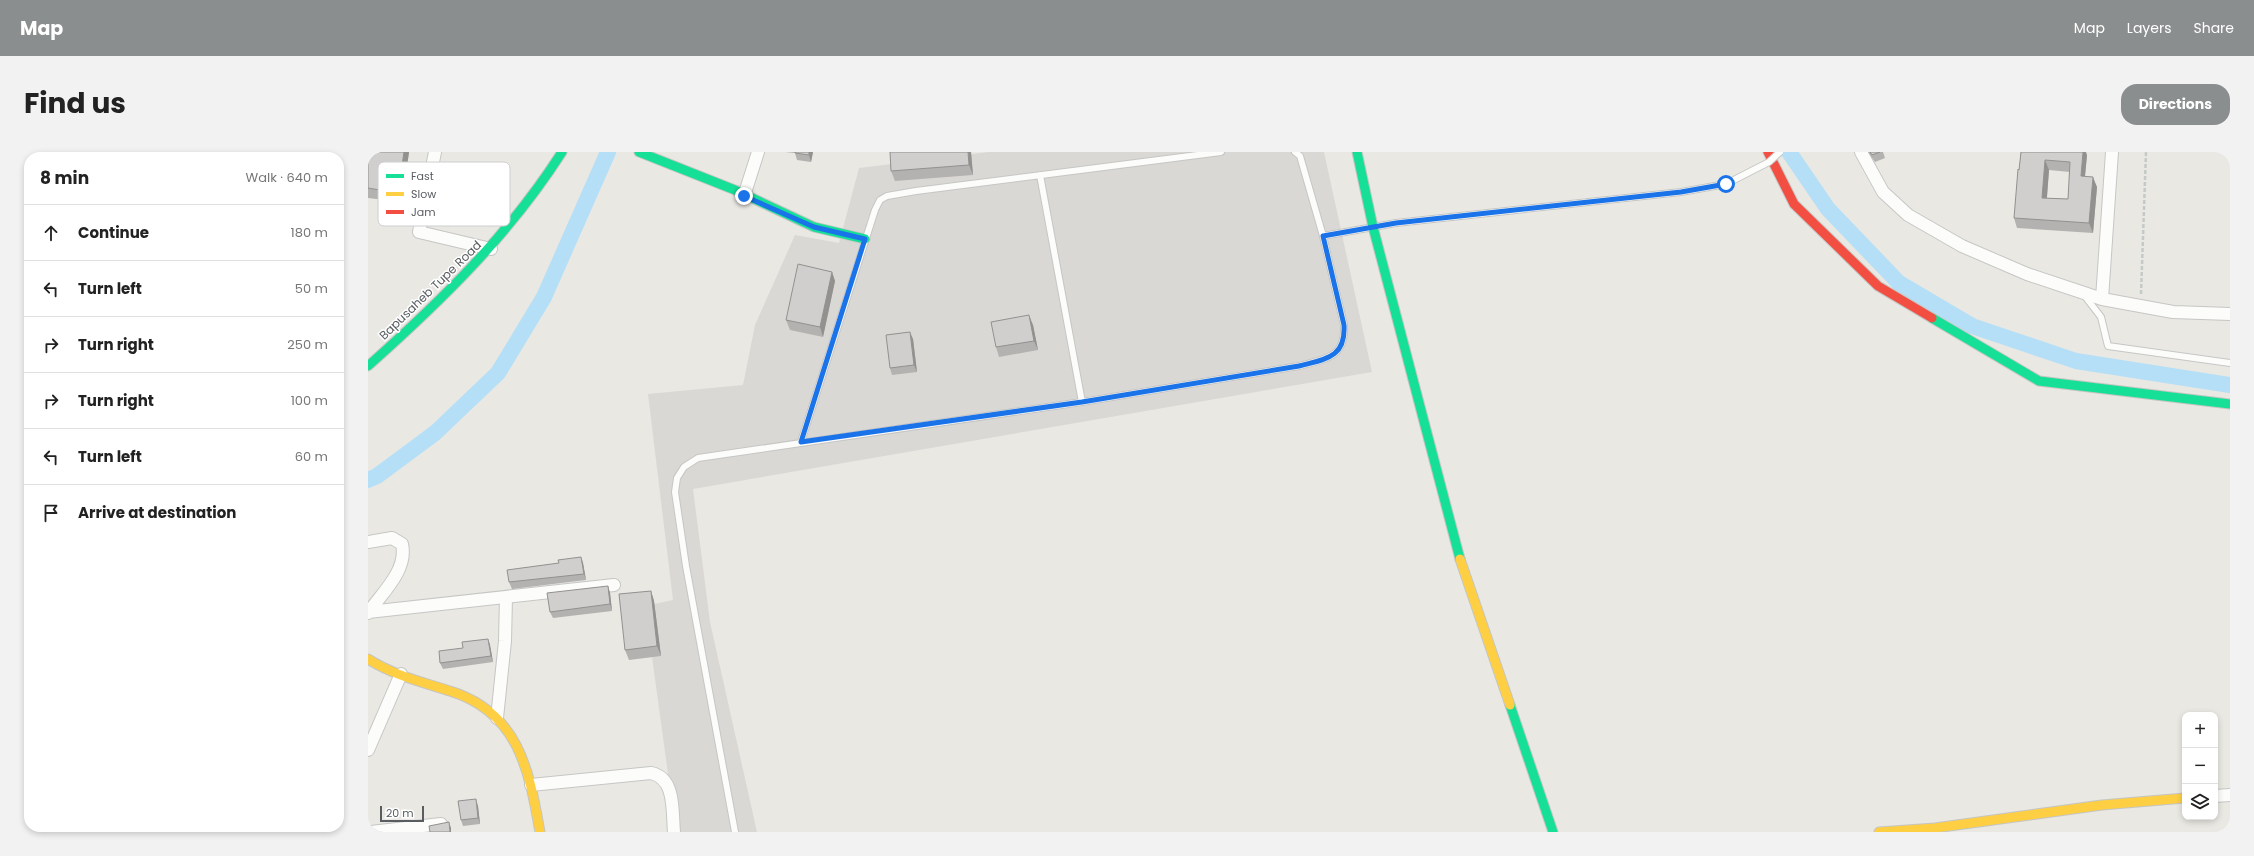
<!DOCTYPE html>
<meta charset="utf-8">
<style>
body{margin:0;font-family:Poppins,sans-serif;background:#f2f2f2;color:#222}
.controls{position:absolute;right:12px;bottom:12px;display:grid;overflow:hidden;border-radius:8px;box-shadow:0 2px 6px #0003}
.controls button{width:36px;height:36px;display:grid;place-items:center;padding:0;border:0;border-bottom:1px solid #e0e0e0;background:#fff;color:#222;font:20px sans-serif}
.scale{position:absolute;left:12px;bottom:10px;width:44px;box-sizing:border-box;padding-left:4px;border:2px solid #595d61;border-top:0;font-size:11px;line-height:14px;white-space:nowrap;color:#595d61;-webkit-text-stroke:3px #fff;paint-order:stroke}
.stop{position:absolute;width:12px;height:12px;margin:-9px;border:3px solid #1a73e8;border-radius:50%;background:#fff}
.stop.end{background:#1a73e8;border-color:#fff;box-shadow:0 1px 4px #0008}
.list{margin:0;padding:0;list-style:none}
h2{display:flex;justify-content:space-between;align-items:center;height:52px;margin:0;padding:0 16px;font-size:17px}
h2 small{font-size:13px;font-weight:400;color:#767676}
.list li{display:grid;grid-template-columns:26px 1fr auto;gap:12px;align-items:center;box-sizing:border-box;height:56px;padding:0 16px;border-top:1px solid #e0e0e0}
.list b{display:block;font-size:15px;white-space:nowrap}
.list em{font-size:13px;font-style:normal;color:#767676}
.icon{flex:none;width:22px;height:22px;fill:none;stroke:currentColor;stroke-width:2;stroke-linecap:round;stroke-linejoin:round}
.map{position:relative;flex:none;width:1862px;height:680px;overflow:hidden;border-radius:16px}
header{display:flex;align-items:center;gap:24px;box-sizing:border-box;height:56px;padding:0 20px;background:#8b8e8e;color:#fff}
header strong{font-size:19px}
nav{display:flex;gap:22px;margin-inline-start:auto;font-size:14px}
.intro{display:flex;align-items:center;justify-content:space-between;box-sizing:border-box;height:96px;padding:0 24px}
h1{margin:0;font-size:28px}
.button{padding:10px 18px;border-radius:16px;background:#8b8e8e;color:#fff;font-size:14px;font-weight:700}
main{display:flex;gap:24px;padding:0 24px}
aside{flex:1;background:#fff;border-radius:16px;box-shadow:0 2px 6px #0003}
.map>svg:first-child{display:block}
.industrial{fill:#dad8d4}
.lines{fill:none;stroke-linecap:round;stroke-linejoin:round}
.canal{stroke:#b4dff7;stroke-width:16}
.lane-casing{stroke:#c6c6c5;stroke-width:8}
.street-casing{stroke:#c6c6c5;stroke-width:14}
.fast-casing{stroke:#c5c5c3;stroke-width:11}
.slow-casing{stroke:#c5c5c3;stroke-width:11}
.jam-casing{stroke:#c5c5c3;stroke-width:11}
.path{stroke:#c4cac7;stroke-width:2.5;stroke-dasharray:4 2;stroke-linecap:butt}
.lane{stroke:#fcfcfb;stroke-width:6}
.street{stroke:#fcfcfb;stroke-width:12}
.fast{stroke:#16e098;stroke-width:9}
.slow{stroke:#ffcf43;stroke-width:9}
.jam{stroke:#f24e42;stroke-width:9}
.lane-bridge-casing{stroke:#c6c6c5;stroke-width:8;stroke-linecap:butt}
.lane-bridge{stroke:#fcfcfb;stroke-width:6}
.wall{fill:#b4b2b0;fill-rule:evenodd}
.shaded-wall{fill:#929190}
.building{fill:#d1cfcd;stroke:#929190;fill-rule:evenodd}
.route{stroke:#1a73e8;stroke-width:5}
.labels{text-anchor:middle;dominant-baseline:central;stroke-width:3;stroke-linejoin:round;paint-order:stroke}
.street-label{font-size:12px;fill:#595d61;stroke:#fff}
.key{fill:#fff;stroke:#cdced0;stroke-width:1}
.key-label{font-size:11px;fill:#595d61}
</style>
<header>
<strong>Map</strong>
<nav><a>Map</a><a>Layers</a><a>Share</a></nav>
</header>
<div class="intro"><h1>Find us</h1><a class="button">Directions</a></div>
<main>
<aside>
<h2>8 min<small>Walk · 640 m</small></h2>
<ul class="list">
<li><svg class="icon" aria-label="ahead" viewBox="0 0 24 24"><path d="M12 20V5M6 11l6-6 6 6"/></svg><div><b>Continue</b></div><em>180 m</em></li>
<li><svg class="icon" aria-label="left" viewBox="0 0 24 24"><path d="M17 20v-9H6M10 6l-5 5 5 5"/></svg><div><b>Turn left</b></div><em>50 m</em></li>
<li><svg class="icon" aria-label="right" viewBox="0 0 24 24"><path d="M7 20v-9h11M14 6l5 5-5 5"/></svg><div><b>Turn right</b></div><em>250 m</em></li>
<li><svg class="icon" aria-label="right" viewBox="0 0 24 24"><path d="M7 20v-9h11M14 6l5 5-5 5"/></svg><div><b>Turn right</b></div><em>100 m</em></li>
<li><svg class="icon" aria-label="left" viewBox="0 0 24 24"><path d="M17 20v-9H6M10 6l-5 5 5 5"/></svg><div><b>Turn left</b></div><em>60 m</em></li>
<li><svg class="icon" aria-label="arrive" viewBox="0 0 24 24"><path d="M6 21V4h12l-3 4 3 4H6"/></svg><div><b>Arrive at destination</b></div></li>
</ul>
</aside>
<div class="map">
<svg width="1862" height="680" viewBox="0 0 1862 680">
<rect width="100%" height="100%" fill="#e9e8e3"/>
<!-- industrial -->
<path class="industrial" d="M621 0H956L1004 220 325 337 342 470 389 680H308L277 454 305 448 280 242 375 233 387 173 427 83 471 91 491 16Z"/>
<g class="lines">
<!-- canal -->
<path class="canal" d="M1421 0 1460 57 1531 131 1604 174 1708 209 1862 233
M0 328 9 324 67 281 130 221 176 145 240 0"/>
<defs>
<path id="lane" d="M672 23 714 250
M955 84 1028 71
M1716 143 1733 165 1740 194 1862 211
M433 290 507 58 512 48 519 44 548 39 853 0
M367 680 318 414 307 340 309 326 316 315 330 306 714 250 931 214C957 207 978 206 976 173L955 84 932 4 927 0"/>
<path id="street" d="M67 0 51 80 123 97
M1493 0 1515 40 1540 63 1594 94 1659 122 1734 147 1805 160 1862 162
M376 44 390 0
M1734 147 1744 0
M0 390 24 386 34 392C40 418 14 441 0 461
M0 460 246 433
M129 566 137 489 138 445
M0 598 33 522
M163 633 283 621C308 626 304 660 306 680
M1847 644 1862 643
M3 680 73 672"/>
<path id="fast" d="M271 0 367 38 446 75 497 87
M989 0 1005 75 1092 407
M1564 166 1671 229 1862 252
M0 214C73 149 141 83 194 0
M1142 553 1185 680"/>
<path id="slow" d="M1092 407 1142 553
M0 507C25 523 54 530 82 539 150 560 161 617 172 680
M1511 680 1567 676 1734 653 1817 646"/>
<path id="jam" d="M1400 0 1426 52 1510 134 1564 166"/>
</defs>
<!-- lane casing -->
<use href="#lane" class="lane-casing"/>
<!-- street casing -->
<use href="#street" class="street-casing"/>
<!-- fast casing -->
<use href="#fast" class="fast-casing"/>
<!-- slow casing -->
<use href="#slow" class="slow-casing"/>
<!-- jam casing -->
<use href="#jam" class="jam-casing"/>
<!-- path -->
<path class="path" d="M1773 142 1778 0"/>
<!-- lane -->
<use href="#lane" class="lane"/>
<!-- street -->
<use href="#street" class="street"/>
<!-- fast -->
<use href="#fast" class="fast"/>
<!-- slow -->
<use href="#slow" class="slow"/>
<!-- jam -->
<use href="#jam" class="jam"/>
<defs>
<path id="lane-bridge" d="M1028 71 1313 40 1358 32 1401 10 1412 0"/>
</defs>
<!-- lane-bridge casing -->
<use href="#lane-bridge" class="lane-bridge-casing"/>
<!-- lane-bridge -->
<use href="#lane-bridge" class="lane-bridge"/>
</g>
<!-- wall -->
<path class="wall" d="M0 0H41L34 50 0 46Z
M417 0H445L443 10 429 8 427 1Z
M522 0H603L605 23 527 29 523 19Z
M1500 0H1515L1517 6 1507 10Z
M1653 0 1719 3 1717 24 1729 35 1725 81 1649 76 1646 66ZM1681 18 1702 20 1700 47 1679 46Z
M464 120 467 129 455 185 422 178 418 168Z
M665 173 670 198 631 205 628 195Z
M545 187 549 220 524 223 522 216Z
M213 405 215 411 218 428 144 437 141 430Z
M240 434 242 441 244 459 185 466 182 460Z
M283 439 286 449 293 504 261 508 257 498Z
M120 487 122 493 125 510 75 517 72 511 95 496Z
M110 654 112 672 95 674 93 668Z"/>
<!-- shaded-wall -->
<path class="shaded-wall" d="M36 0H41L34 50 30 41Z
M441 0H445L443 10 441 3Z
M600 0H603L605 23 601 13Z
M1715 0H1718L1719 3 1716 34 1713 24Z
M1677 8 1681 18 1678 56 1674 46Z
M1725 25 1729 35 1725 81 1721 71Z
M464 120 467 129 455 185 452 175Z
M661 163 665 173 670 198 666 189Z
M542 180 545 187 549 220 546 213Z
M213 405 215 411 218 428 216 422Z
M240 434 242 441 244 459 242 452Z
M283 439 286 449 293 504 289 494Z
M120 487 122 493 125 510 123 504Z
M108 647 110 654 112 672 110 666Z
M81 670 83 676V680H82Z"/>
<!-- building -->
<path class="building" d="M0 0H36L30 41 0 36Z
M427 0H441V3L427 1Z
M522 0H600L601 13 523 19Z
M1502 0H1512L1504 3Z
M1653 0H1715L1713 24 1725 25 1721 71 1646 66 1650 17 1651 18ZM1677 8 1702 10 1700 47 1674 46Z
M430 112 464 120 452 175 418 168Z
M661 163 666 189 628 195 623 170Z
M542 180 546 213 522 216 518 183Z
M213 405 216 422 141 430 139 418 191 411 190 408Z
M240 434 242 452 182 460 179 441Z
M283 439 289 494 257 498 251 442Z
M120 487 123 504 72 511 71 499 95 496 94 490Z
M108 647 110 666 93 668 90 649Z
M81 670 82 680H62L61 674Z"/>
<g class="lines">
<!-- route -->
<path class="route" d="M376 44 446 75 497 87 433 290 714 250 931 214C957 207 978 206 976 173L955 84 1028 71 1313 40 1358 32"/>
</g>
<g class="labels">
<!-- street labels -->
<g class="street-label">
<text transform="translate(62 138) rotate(-44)">Bapusaheb Tupe Road</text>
</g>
</g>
<!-- legend -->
<rect x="10" y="10" width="132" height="64" rx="6" class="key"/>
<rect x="18" y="22" width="18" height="4" fill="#16e098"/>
<rect x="18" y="40" width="18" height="4" fill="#ffcf43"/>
<rect x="18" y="58" width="18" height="4" fill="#f24e42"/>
<g class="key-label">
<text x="43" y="28">Fast</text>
<text x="43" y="46">Slow</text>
<text x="43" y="64">Jam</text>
</g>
</svg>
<div class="controls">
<button>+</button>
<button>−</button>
<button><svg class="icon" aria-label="layers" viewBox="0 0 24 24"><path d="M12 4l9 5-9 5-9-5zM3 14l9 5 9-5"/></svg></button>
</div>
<div class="scale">20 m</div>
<div class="stop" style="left:1358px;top:32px"></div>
<div class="stop end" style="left:376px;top:44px"></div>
</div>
</main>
